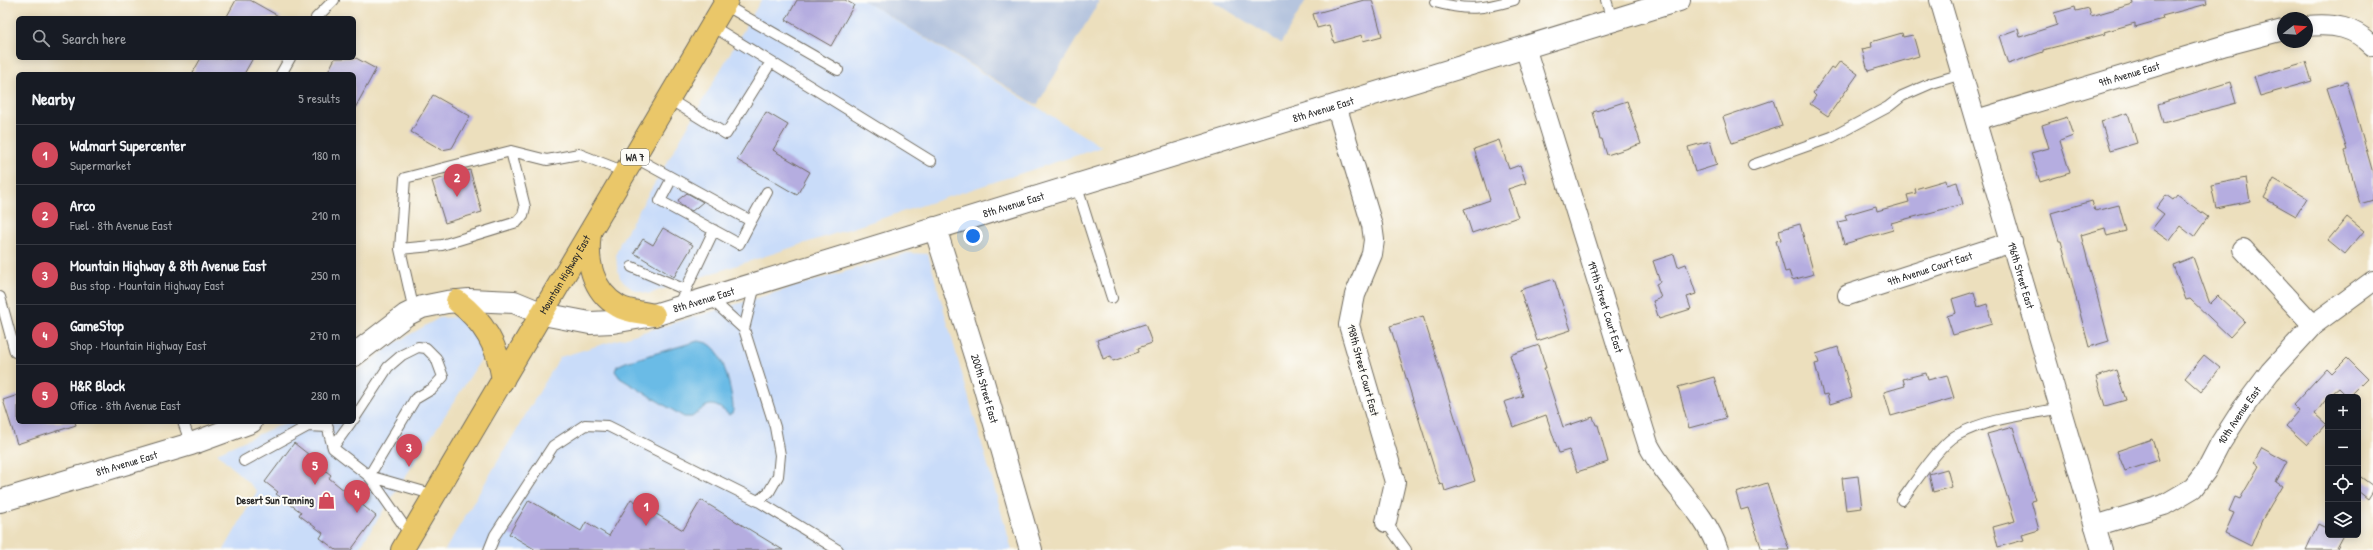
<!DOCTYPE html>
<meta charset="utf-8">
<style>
body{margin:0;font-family:"Patrick Hand",sans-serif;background:#242831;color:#f1f3f6}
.controls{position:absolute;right:12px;bottom:12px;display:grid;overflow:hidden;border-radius:6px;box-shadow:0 2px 10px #0003}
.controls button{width:36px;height:36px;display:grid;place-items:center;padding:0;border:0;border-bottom:1px solid #363941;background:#171b24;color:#f1f3f6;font:20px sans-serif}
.compass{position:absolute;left:2277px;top:12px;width:36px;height:36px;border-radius:50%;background:#171b24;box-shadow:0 2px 10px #0003;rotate:73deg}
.you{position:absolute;left:973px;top:236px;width:14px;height:14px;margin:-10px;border:3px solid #fff;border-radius:50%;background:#1a73e8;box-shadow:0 0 0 6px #1a73e833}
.badge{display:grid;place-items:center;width:26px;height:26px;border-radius:50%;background:#d1495b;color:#fff;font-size:13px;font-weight:700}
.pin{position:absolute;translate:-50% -33px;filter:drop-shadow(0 1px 2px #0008)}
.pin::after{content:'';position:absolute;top:21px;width:14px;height:12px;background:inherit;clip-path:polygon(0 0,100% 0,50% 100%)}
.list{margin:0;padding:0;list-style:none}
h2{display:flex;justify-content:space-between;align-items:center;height:52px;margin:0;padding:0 16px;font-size:17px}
h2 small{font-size:13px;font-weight:400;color:#9ea1a6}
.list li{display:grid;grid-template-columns:26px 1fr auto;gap:12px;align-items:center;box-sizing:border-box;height:60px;padding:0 16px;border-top:1px solid #363941}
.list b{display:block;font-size:15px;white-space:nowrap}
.list p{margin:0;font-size:13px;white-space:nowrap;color:#9ea1a6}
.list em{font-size:13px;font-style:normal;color:#9ea1a6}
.icon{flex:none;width:22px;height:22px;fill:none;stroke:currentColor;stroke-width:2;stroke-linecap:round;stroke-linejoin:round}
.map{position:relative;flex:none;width:2373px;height:550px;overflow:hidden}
.search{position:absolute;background:#171b24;box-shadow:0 2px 10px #0003;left:16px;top:16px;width:340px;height:44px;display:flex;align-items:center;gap:10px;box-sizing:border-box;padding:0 14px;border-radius:6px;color:#9ea1a6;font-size:15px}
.panel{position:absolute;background:#171b24;box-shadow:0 2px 10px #0003;left:16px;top:72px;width:340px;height:352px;border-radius:6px}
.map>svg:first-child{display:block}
.built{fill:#c9dcf9}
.industrial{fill:#b6c5de}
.water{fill:#6bbbe6;stroke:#4b7388}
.building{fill:#b5ade0}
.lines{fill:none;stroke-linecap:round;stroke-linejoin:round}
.service-casing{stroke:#6f6a5e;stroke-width:12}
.minor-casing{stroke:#6f6a5e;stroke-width:22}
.tertiary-casing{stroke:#6f6a5e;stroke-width:24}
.primary-casing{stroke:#6f6a5e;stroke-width:24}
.service{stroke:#fff;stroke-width:10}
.minor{stroke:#fff;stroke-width:20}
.tertiary{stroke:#fff;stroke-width:22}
.primary{stroke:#eac769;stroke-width:22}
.labels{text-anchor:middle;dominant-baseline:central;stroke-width:4;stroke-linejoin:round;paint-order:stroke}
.shield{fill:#fdfcf7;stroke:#6a6a68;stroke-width:1}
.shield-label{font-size:10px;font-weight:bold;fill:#2b2b2b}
.street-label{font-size:11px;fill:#2b2b2b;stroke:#fdfcf7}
.poi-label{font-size:11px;font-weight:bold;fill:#2b2b2b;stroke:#fdfcf7;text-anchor:end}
</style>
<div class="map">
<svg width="2373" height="550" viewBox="0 0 2373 550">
<rect width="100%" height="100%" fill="#fdfcf7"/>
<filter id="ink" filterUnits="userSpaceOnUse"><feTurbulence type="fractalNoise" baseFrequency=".025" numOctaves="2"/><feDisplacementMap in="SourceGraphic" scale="8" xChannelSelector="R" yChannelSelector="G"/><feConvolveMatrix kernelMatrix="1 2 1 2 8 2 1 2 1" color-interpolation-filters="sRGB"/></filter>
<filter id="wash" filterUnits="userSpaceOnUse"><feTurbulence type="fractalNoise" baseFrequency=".012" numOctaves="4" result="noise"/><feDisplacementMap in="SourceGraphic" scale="16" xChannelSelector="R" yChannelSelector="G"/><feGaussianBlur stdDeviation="0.9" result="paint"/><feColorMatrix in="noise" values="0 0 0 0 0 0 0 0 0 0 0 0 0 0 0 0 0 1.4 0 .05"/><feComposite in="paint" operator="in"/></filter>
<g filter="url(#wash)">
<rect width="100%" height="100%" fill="#ecdfbd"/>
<!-- built -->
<path class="built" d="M761 0H863L1102 147 648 294 632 289 620 278 617 267 616 254 620 243Z
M907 253 928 254 1012 550H445L560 357Z
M458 317 475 332 482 358 358 550H224L257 491 217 453 286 422H354V373L395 343 439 318Z"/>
<!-- industrial -->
<path class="industrial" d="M863 0H1100L1037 105Z
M1211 0H1306L1281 43Z"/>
<!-- water -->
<path class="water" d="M698 341C704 342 710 343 715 349 724 359 734 398 733 412L729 415C711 399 708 404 692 417H684L620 378 615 371 617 366 626 362Z"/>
<g id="blocks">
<!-- building -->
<path class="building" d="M236 0H250L282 18H226Z
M797 0H845L854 5 831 46 786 20Z
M1364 0H1372L1382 36 1363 41 1362 35 1334 43 1329 25 1317 28 1313 14Z
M2132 0H2206L2207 4 2162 16 2163 19 2135 27V23L2104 32 2105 34 2043 50V52L2008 64 1999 36 2018 29 2020 37 2057 25 2054 13 2075 7 2076 11 2089 8 2091 16 2133 4Z
M1902 33 1903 37 1913 35 1919 56 1868 71 1862 49 1872 47 1871 42Z
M201 58H253L244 74H192Z
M335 58H356L376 69 354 110V74H327Z
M1840 61 1858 74 1828 116 1810 104 1816 96 1813 93 1831 67 1834 69Z
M2306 62 2312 81 2260 96 2254 77Z
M2230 82 2236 103 2163 123 2158 104Z
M2347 82 2373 173V200L2360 204 2345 151 2347 150 2327 88Z
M433 95 470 116 452 148 442 150 411 132Z
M1773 100 1782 126 1732 143 1723 117Z
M1627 101 1641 144 1607 155 1602 139H1600L1593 112Z
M766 112 788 125 773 150 810 172 797 195 737 160Z
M2128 113 2137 143 2110 151 2101 121Z
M2067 117 2073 136 2060 141 2070 173 2040 182 2031 153 2049 148 2042 125Z
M1499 140 1509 169 1520 165 1526 183 1508 189 1518 217 1472 233 1464 209 1490 200 1474 149Z
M1710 141 1717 165 1695 172 1688 147Z
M470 170 482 212 445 223 432 181Z
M2246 178 2250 201 2216 208 2211 185Z
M2274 179 2307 198 2296 216 2264 198Z
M1946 180 1947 185 1957 182 1963 204 1891 223 1893 230 1844 244 1838 222 1847 220 1845 215 1876 206 1877 211 1909 202 1907 195 1916 193 1915 189Z
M687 193 703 202 692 211 682 206 678 200Z
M2166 195 2173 200 2177 195 2208 217 2194 237 2180 226 2169 241 2152 229 2164 214 2156 208Z
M2092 201 2095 211 2119 205 2126 231 2107 236 2105 228 2081 235 2109 341 2089 347 2061 241H2059L2051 213Z
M2347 217 2364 231 2345 254 2328 240Z
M1800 224 1814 274 1792 280 1789 271 1785 272 1776 241 1781 240 1779 230Z
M663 228 693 245 674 277 634 253 643 239 653 245Z
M1674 254 1678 267 1686 264 1696 294 1687 297 1691 309 1659 319 1653 301 1661 298 1656 284 1660 282 1653 261Z
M2193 257 2210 304 2218 296 2245 321 2230 337 2190 299 2186 300 2173 265Z
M1554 279 1571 330 1537 341 1520 290Z
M1974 292 1978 307 1987 304 1992 324 1953 335 1947 316 1956 313 1952 299Z
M1423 316 1475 481 1445 491 1443 484 1440 485 1435 471 1390 326Z
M1145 324 1152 343 1138 348 1139 352 1113 361 1111 356 1103 359 1097 340Z
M1539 345 1546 368H1544L1563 427 1593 417 1596 425H1598L1608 462 1577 472 1569 450 1559 453 1546 415 1513 427 1504 402 1523 396 1510 355Z
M1838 347 1852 397 1830 404 1827 394 1823 395 1815 364 1819 363 1816 354Z
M2204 355 2220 368 2201 392 2185 378Z
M2347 358 2367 378 2348 397 2339 388 2328 397 2315 414 2326 424 2307 445 2286 426 2299 411 2293 405 2327 368 2332 373Z
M2116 370 2126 400 2105 406 2096 377Z
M1926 373 1928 380 1947 375 1954 398 1891 416 1884 392 1905 386 1903 379Z
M1714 377 1726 418 1689 428 1678 387Z
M18 395V422H75L76 425 17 444 3 400Z
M2013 427 2035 500 2031 501 2039 530 2022 535 2024 540 1998 547 1993 527 2015 521 1987 434Z
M2152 439 2159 460 2125 471 2117 451Z
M294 443 308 454 307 456 331 475 329 478 376 516 351 550H336L320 538 323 533 299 515 301 512 276 494 278 492 265 482Z
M2262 448 2287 462 2276 482 2282 486 2262 520 2251 546 2225 533 2234 513 2229 511 2235 497 2240 499 2259 466 2254 462Z
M1947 469 1952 487 1933 492 1929 474Z
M2358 475 2373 486V491L2368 499 2358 491Z
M1858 476 1862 508 1846 510 1842 478Z
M1767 483 1789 550H1762L1748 508 1741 510 1736 493Z
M631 499 683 530 701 500 783 550H536L509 534 529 500 581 531 586 522 609 536Z
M2318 524 2328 529V535H2344L2336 550H2306Z"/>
</g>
</g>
<g filter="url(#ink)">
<use href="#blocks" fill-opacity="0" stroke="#6f6a5e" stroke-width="1"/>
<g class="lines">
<defs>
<path id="service" d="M1606 0 1612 20
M1435 2C1467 11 1483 9 1514 0
M725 5 838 70
M316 18 334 0
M712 26 771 62
M281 74 290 58
M669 99 726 134 771 62 931 161
M634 157 751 221 767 192
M1753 165 1832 137 1888 107 1902 96 1932 83 1962 74
M672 178 660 201 739 244 751 221
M1076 184 1112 298
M400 249 442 245 517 222 523 215 525 207 511 151
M632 267 686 290
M0 297 15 352 18 351
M710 298 744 329 775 427 780 455 778 476 769 492 758 501
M678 306 714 230
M414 311 400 249 405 178 511 151 547 160 579 154 625 172
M744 329 755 285
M354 419 388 367 402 355 418 347 426 348 436 358 443 377 432 389 415 399 369 476
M183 422 191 444
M326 422 333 448 369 476 411 536
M333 447 351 422
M244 461 308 426 328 427
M369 476 435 495
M1902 500C1914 484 1940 444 1957 435 1988 418 2027 415 2061 408
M1386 522 1406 550
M489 550 495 535 553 446 585 425 608 426 758 501 838 550"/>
<g id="minor">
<path id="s1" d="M1940 0 2102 550"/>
<path d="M2307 26C2334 23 2354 27 2373 46"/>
<path id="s2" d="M1525 47 1648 444C1667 482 1704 509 1718 550"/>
<path d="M1336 105 1372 225 1374 240 1372 254 1355 295 1349 325 1395 482 1386 522"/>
<path id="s3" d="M1976 120 2226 45 2283 30"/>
<path d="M2243 249 2313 325"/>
<path id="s4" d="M1848 295 2012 242"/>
<path id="s5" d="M2095 526 2164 505 2193 488 2206 471 2220 444 2243 408 2270 372 2313 325 2373 281"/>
</g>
<g id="tertiary">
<path id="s6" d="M935 228 981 375 1031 550"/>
<path id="s7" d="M354 355 406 315 422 307 447 302 469 300 514 302 543 314 590 323 613 322 654 315 1679 0"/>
<path id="s8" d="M0 501 191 444 251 422"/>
</g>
<g id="primary">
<path d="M590 233C586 260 592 291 618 306 627 312 643 312 654 315"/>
<path d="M457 301C484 322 498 346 503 380"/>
<path id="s9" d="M402 550 727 0"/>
</g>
</defs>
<!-- service casing -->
<use href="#service" class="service-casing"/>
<!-- minor casing -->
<use href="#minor" class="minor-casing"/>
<!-- tertiary casing -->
<use href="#tertiary" class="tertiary-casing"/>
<!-- primary casing -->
<use href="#primary" class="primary-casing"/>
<!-- service -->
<use href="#service" class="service"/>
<!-- minor -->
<use href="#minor" class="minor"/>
<!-- tertiary -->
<use href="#tertiary" class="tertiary"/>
<!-- primary -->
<use href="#primary" class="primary"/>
</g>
</g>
<!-- icons -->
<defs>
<symbol id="shop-bare" viewBox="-9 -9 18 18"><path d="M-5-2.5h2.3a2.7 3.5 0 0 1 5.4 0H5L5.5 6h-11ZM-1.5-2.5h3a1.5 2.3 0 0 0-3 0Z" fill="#d1495b" stroke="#fdfcf7" stroke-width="2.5" paint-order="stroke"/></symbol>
</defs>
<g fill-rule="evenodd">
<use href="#shop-bare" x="314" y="488" width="25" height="25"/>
</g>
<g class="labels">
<!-- shield labels -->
<rect class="shield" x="621" y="149" width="28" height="16" rx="3"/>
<g class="shield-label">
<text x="635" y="157">WA 7</text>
</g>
<!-- street labels -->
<g class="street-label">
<text stroke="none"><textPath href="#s3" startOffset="160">9th Avenue East</textPath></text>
<text stroke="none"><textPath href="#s7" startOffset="1020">8th Avenue East</textPath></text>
<text stroke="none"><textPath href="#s7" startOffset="696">8th Avenue East</textPath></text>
<text stroke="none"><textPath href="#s4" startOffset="86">9th Avenue Court East</textPath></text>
<text stroke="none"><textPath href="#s9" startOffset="320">Mountain Highway East</textPath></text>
<text stroke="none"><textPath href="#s1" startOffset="287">196th Street East</textPath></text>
<text stroke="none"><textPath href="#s7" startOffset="372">8th Avenue East</textPath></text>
<text stroke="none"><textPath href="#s2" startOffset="272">197th Street Court East</textPath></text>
<text transform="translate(1363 370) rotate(75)">198th Street Court East</text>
<text stroke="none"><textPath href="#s6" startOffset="168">200th Street East</textPath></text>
<text stroke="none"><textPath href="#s5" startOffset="192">10th Avenue East</textPath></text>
<text stroke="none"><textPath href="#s8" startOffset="132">8th Avenue East</textPath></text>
</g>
<!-- poi labels -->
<g class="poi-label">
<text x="314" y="500">Desert Sun Tanning</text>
</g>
</g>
</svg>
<div class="controls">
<button>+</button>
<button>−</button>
<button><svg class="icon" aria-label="locate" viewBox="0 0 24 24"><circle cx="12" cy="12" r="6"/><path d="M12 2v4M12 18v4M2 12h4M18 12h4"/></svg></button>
<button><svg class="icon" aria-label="layers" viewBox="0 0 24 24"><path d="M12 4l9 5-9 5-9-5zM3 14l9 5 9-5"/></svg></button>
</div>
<svg class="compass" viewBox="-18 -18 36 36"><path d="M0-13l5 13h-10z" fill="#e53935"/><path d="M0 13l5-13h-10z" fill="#9ea1a6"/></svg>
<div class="you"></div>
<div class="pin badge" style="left:646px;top:526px">1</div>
<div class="pin badge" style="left:457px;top:197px">2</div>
<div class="pin badge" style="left:409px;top:467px">3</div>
<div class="pin badge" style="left:357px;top:513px">4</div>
<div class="pin badge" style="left:315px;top:485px">5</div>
<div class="search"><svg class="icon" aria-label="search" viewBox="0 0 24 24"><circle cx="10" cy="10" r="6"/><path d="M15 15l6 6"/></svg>Search here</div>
<section class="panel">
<h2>Nearby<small>5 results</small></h2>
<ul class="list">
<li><span class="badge">1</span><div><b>Walmart Supercenter</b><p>Supermarket</p></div><em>180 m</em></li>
<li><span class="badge">2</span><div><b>Arco</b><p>Fuel · 8th Avenue East</p></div><em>210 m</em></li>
<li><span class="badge">3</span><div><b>Mountain Highway &amp; 8th Avenue East</b><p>Bus stop · Mountain Highway East</p></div><em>250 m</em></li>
<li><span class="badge">4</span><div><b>GameStop</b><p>Shop · Mountain Highway East</p></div><em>270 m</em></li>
<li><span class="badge">5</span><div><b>H&amp;R Block</b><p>Office · 8th Avenue East</p></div><em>280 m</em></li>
</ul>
</section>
</div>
